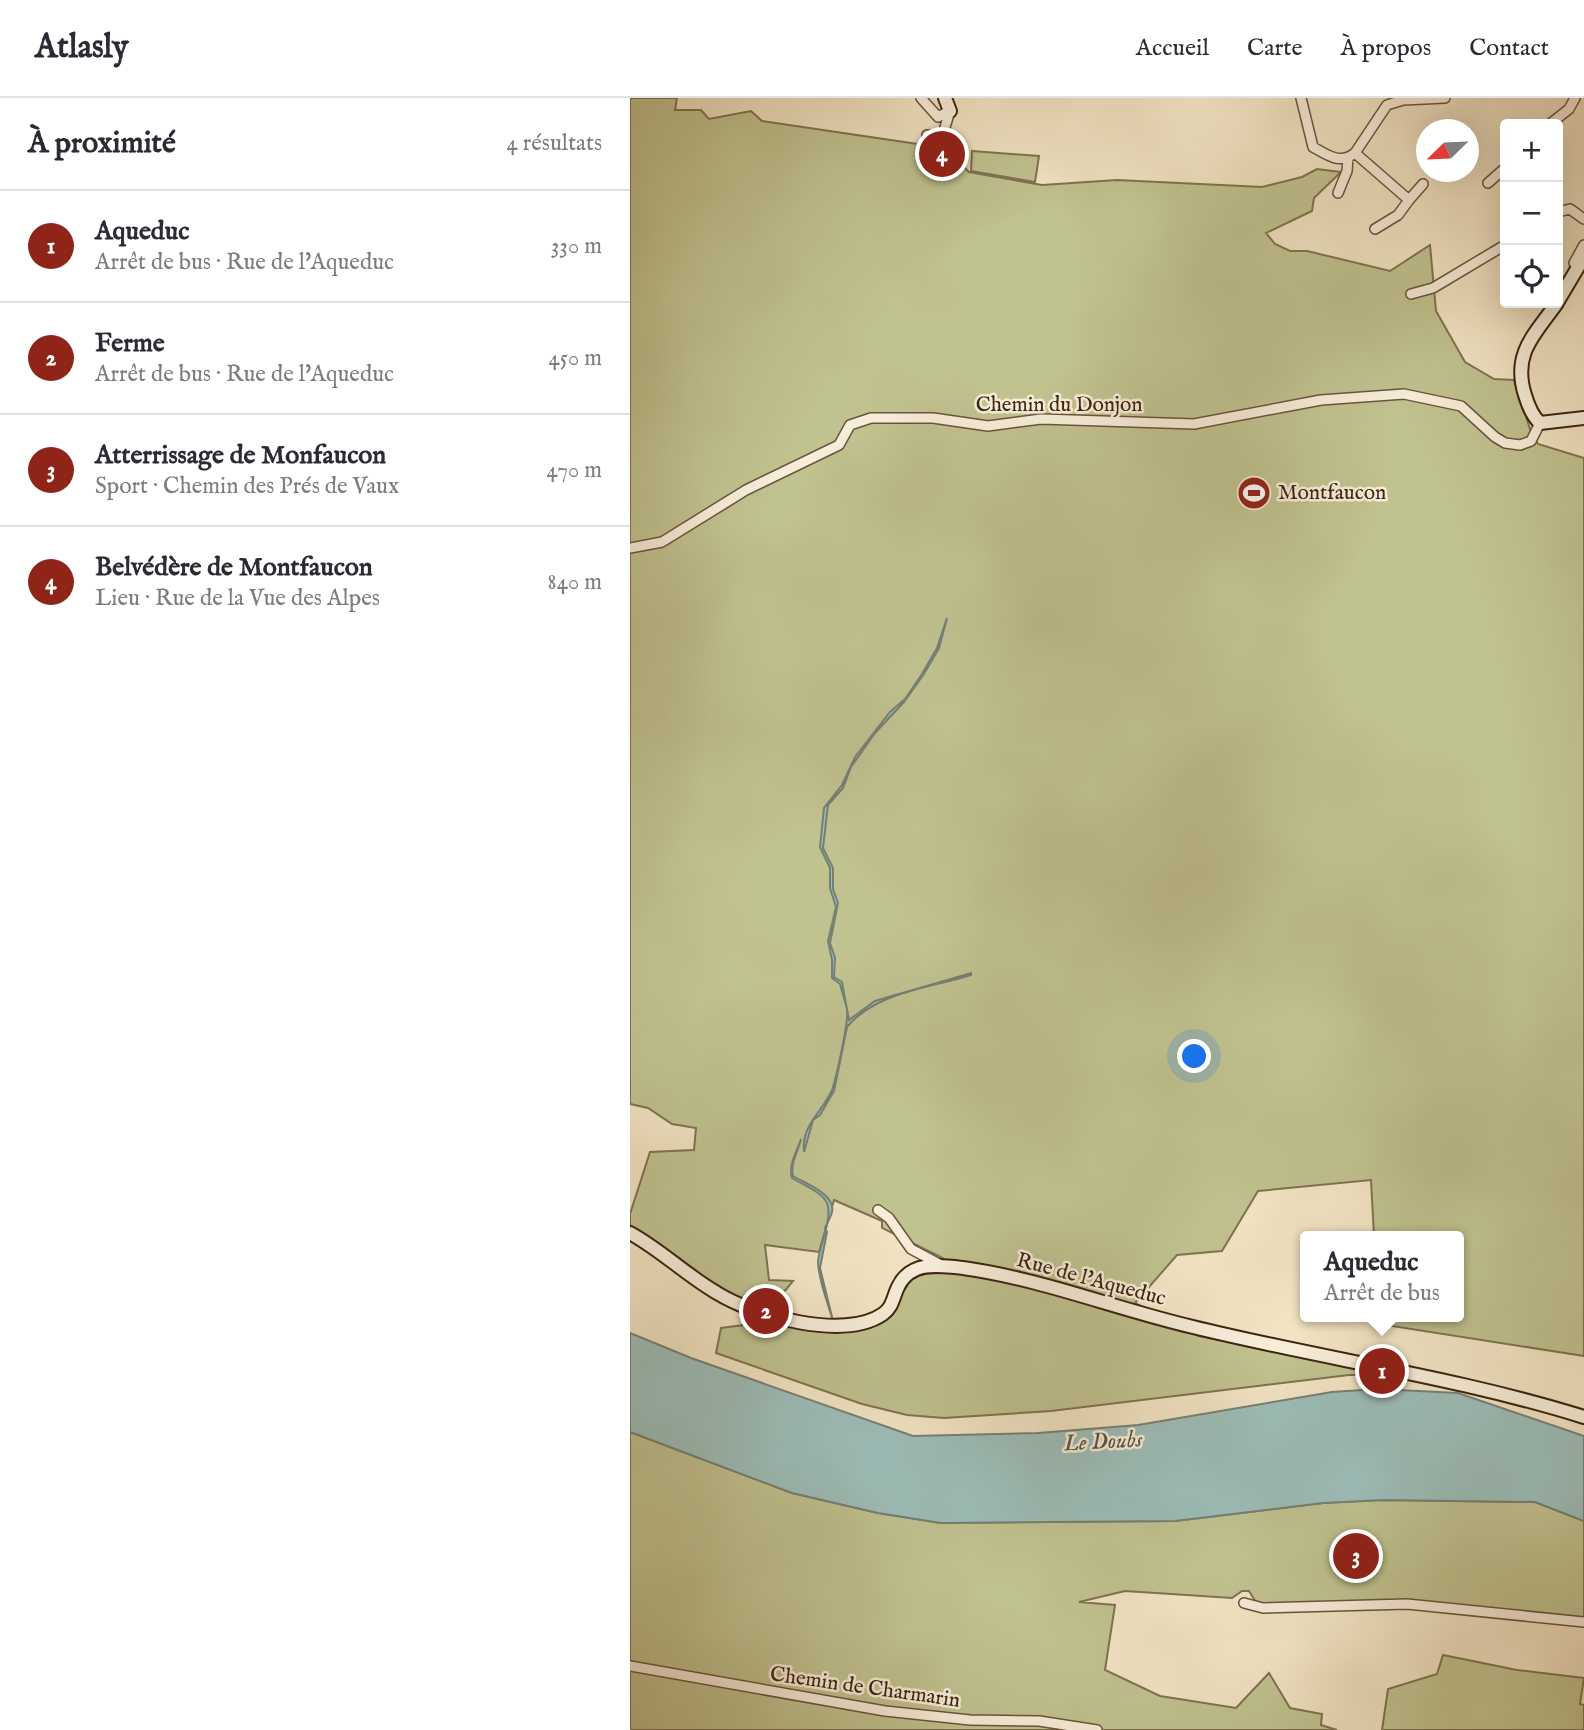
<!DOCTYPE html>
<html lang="fr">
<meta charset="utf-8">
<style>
body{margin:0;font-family:"IM FELL English",serif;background:#f2f2f3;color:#2b2b33}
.controls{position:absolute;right:21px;top:21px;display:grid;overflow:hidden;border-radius:7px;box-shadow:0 7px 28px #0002}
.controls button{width:63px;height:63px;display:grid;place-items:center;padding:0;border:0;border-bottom:2px solid #e1e1e2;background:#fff;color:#2b2b33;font:35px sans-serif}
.compass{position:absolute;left:786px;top:21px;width:63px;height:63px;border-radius:50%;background:#fff;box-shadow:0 7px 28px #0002;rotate:247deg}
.you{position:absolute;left:565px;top:959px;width:24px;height:24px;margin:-18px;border:5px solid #fff;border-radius:50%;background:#1a73e8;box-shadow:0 0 0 10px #1a73e833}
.badge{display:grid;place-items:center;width:46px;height:46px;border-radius:50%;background:#8f2418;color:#fff;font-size:23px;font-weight:700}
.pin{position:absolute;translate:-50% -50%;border:4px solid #fff;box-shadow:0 2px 7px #0006}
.popup{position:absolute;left:670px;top:1133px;width:164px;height:91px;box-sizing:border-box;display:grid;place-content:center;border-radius:7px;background:#fff;filter:drop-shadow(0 2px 5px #0005);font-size:23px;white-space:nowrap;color:#7c7c81}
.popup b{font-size:26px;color:#2b2b33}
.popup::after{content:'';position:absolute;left:50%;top:100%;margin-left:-14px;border:14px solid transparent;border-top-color:#fff}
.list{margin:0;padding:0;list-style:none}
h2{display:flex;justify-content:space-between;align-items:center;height:91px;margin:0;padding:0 28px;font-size:30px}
h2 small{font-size:23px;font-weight:400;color:#7c7c81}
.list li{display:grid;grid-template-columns:46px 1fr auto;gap:21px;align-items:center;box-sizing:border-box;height:112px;padding:0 28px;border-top:2px solid #e1e1e2}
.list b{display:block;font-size:26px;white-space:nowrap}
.list p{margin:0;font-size:23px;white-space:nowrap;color:#7c7c81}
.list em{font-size:23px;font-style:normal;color:#7c7c81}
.icon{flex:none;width:38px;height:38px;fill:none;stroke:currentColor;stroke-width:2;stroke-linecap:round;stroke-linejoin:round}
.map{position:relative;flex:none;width:954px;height:1632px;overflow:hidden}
header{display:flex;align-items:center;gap:42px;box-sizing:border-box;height:98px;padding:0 35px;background:#fff;border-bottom:2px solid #e1e1e2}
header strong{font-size:33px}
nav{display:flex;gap:38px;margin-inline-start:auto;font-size:24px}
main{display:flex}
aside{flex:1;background:#fff}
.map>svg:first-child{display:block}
.green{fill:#c0c290;stroke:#7e7350;stroke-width:2;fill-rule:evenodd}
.water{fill:#9cbeb9;stroke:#768075;stroke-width:2}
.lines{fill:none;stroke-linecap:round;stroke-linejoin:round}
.street-casing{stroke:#6a543c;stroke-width:12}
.secondary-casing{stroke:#3c240f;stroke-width:16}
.street{stroke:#f7edd9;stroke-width:9}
.secondary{stroke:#f7edd9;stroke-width:12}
.labels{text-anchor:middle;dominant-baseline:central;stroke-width:5;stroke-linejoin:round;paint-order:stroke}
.street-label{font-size:21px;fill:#3c240f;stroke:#f7edd9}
.poi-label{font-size:21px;fill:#3c240f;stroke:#f7edd9;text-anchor:start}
.water-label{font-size:23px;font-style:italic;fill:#595242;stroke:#f7edd9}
</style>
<header>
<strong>Atlasly</strong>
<nav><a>Accueil</a><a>Carte</a><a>À propos</a><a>Contact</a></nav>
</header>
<main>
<aside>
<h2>À proximité<small>4 résultats</small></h2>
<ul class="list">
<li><span class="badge">1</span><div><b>Aqueduc</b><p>Arrêt de bus · Rue de l'Aqueduc</p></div><em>330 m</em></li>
<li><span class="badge">2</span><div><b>Ferme</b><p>Arrêt de bus · Rue de l'Aqueduc</p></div><em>450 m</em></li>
<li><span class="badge">3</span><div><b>Atterrissage de Monfaucon</b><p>Sport · Chemin des Prés de Vaux</p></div><em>470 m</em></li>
<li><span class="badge">4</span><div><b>Belvédère de Montfaucon</b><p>Lieu · Rue de la Vue des Alpes</p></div><em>840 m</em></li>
</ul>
</aside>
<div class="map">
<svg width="954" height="1632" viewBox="0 0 954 1632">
<rect width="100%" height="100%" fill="#f2e4c4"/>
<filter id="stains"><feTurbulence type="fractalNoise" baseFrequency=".00286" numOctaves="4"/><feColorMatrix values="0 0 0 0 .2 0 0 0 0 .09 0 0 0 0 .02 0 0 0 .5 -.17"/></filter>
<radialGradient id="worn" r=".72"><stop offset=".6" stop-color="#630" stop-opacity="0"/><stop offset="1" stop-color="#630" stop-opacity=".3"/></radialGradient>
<!-- green -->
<path class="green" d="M0 0H47L45 12H71L79 21 121 13 132 23 301 48 310 63 331 66 339 74 412 87 487 82 632 89 672 79 687 71 711 74 684 100 682 113 636 135 645 146 660 153H677L760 173 800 147 806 213 835 264 864 281 884 282 901 334 908 346 954 360V1258L749 1226 748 1219H829V1138H744L741 1082 628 1093 592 1153 547 1157 505 1205 569 1238 751 1273V1277H719L421 1313 314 1320 277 1317 232 1306 86 1255 91 1230 114 1227 124 1211 0 1135V1116L20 1054 64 1052 66 1030 42 1026 18 1010 0 1006ZM204 1102 252 1123V1130L313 1160V1175C265 1175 280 1191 255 1223L228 1230 140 1218 145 1205 163 1183 139 1182 135 1147 189 1154Z
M342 53 409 58 405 84 341 73Z
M0 1334 162 1395 248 1415 311 1425 545 1423 693 1405 754 1402 905 1404 954 1423V1524L777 1506H627L619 1493H612L602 1500 495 1493 449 1504 485 1507 475 1572 530 1598 606 1610 639 1575 660 1610 692 1616 691 1627 707 1632H0Z
M813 1557 887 1572 954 1580 950 1606 954 1607V1632H752L758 1591 807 1576Z"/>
<!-- water -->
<path class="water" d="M317 520 309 550 294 576 274 604 245 635 221 669 213 690 198 707 193 750 203 770V791L208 805 200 845 205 860 204 879 212 884 219 922 245 903 341 875V877C300 890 246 894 217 929L204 993 190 1017 183 1022 174 1054C171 1027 192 1015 202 992 206 980 219 924 217 912 216 904 212 895 210 886L202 880V862L198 843 206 809 200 790V770L190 749 194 710 212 687 225 659 260 614 275 601 292 576 307 550Z
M171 1041C168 1054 160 1065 163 1078 174 1085 206 1096 202 1114 201 1119 197 1125 195 1130L197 1134 190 1170 203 1223C198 1205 189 1184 188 1165 188 1156 192 1147 194 1138 206 1099 195 1099 162 1080 158 1067 167 1053 171 1041Z
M0 1235 61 1260 283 1338 408 1335 508 1327 702 1294 748 1291 828 1295 954 1338V1423L905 1404 754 1402 693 1405 545 1423 311 1425 248 1415 162 1395 0 1334Z"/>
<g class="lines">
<defs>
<path id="street" d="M291 0 308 19 319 13
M671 0 683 49C697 57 710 67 725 55L757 7 773 2 815 0
M920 26 939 11 945 0
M297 37 312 39 320 13
M725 55 779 102 768 117 745 131
M858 85 875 70
M708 95 717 73 718 60
M779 102 793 86
M928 114 940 111 954 121
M944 165 954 147
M781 196 803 190 875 147
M0 450 32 444 116 392 209 347 220 327 241 320H303L358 328 411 321 564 326 691 302 774 296 831 308 865 339 875 345 890 347 901 343 910 325
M248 1112 259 1120 281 1151 311 1167
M614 1505 633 1510 777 1506 954 1524
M0 1568 255 1613 340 1622 409 1623 467 1632"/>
<path id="secondary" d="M315 0 320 13
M928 203 954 159
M927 205C904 237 882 256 895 297 898 307 902 318 910 325L954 320
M0 1135C31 1152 56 1177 87 1195 124 1218 214 1243 253 1216 263 1209 263 1199 268 1189 280 1163 309 1167 333 1170 412 1181 486 1211 563 1229 693 1261 826 1279 954 1319"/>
</defs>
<!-- street casing -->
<use href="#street" class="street-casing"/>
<!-- secondary casing -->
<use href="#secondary" class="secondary-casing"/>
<!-- street -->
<use href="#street" class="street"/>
<!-- secondary -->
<use href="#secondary" class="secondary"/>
</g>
<!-- icons -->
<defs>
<symbol id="stadium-disc" viewBox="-11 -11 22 22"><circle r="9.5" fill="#8f2418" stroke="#f7edd9"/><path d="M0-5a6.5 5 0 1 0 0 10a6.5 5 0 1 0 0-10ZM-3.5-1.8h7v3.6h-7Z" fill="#fff"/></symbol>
</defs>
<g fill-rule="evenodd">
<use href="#stadium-disc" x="605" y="376" width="38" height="38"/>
</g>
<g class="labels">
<!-- street labels -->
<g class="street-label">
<text x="429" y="307">Chemin du Donjon</text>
<text transform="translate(461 1182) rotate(15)">Rue de l'Aqueduc</text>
<text transform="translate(235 1590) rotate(8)">Chemin de Charmarin</text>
</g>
<!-- poi labels -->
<g class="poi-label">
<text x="648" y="395">Montfaucon</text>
</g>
<!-- water labels -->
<g class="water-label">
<text transform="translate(473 1344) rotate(-3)">Le Doubs</text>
</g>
</g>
<rect width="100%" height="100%" filter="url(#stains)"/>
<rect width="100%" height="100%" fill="url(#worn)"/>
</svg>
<div class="controls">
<button>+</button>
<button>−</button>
<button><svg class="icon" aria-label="locate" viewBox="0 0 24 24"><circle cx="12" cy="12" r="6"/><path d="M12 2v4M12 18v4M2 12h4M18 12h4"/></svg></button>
</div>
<svg class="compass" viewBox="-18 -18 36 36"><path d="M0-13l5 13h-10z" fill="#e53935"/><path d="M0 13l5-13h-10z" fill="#7c7c81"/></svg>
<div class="you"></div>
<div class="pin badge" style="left:752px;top:1273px">1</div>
<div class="popup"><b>Aqueduc</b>Arrêt de bus</div>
<div class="pin badge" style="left:136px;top:1213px">2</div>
<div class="pin badge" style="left:726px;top:1458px">3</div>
<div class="pin badge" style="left:312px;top:56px">4</div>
</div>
</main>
